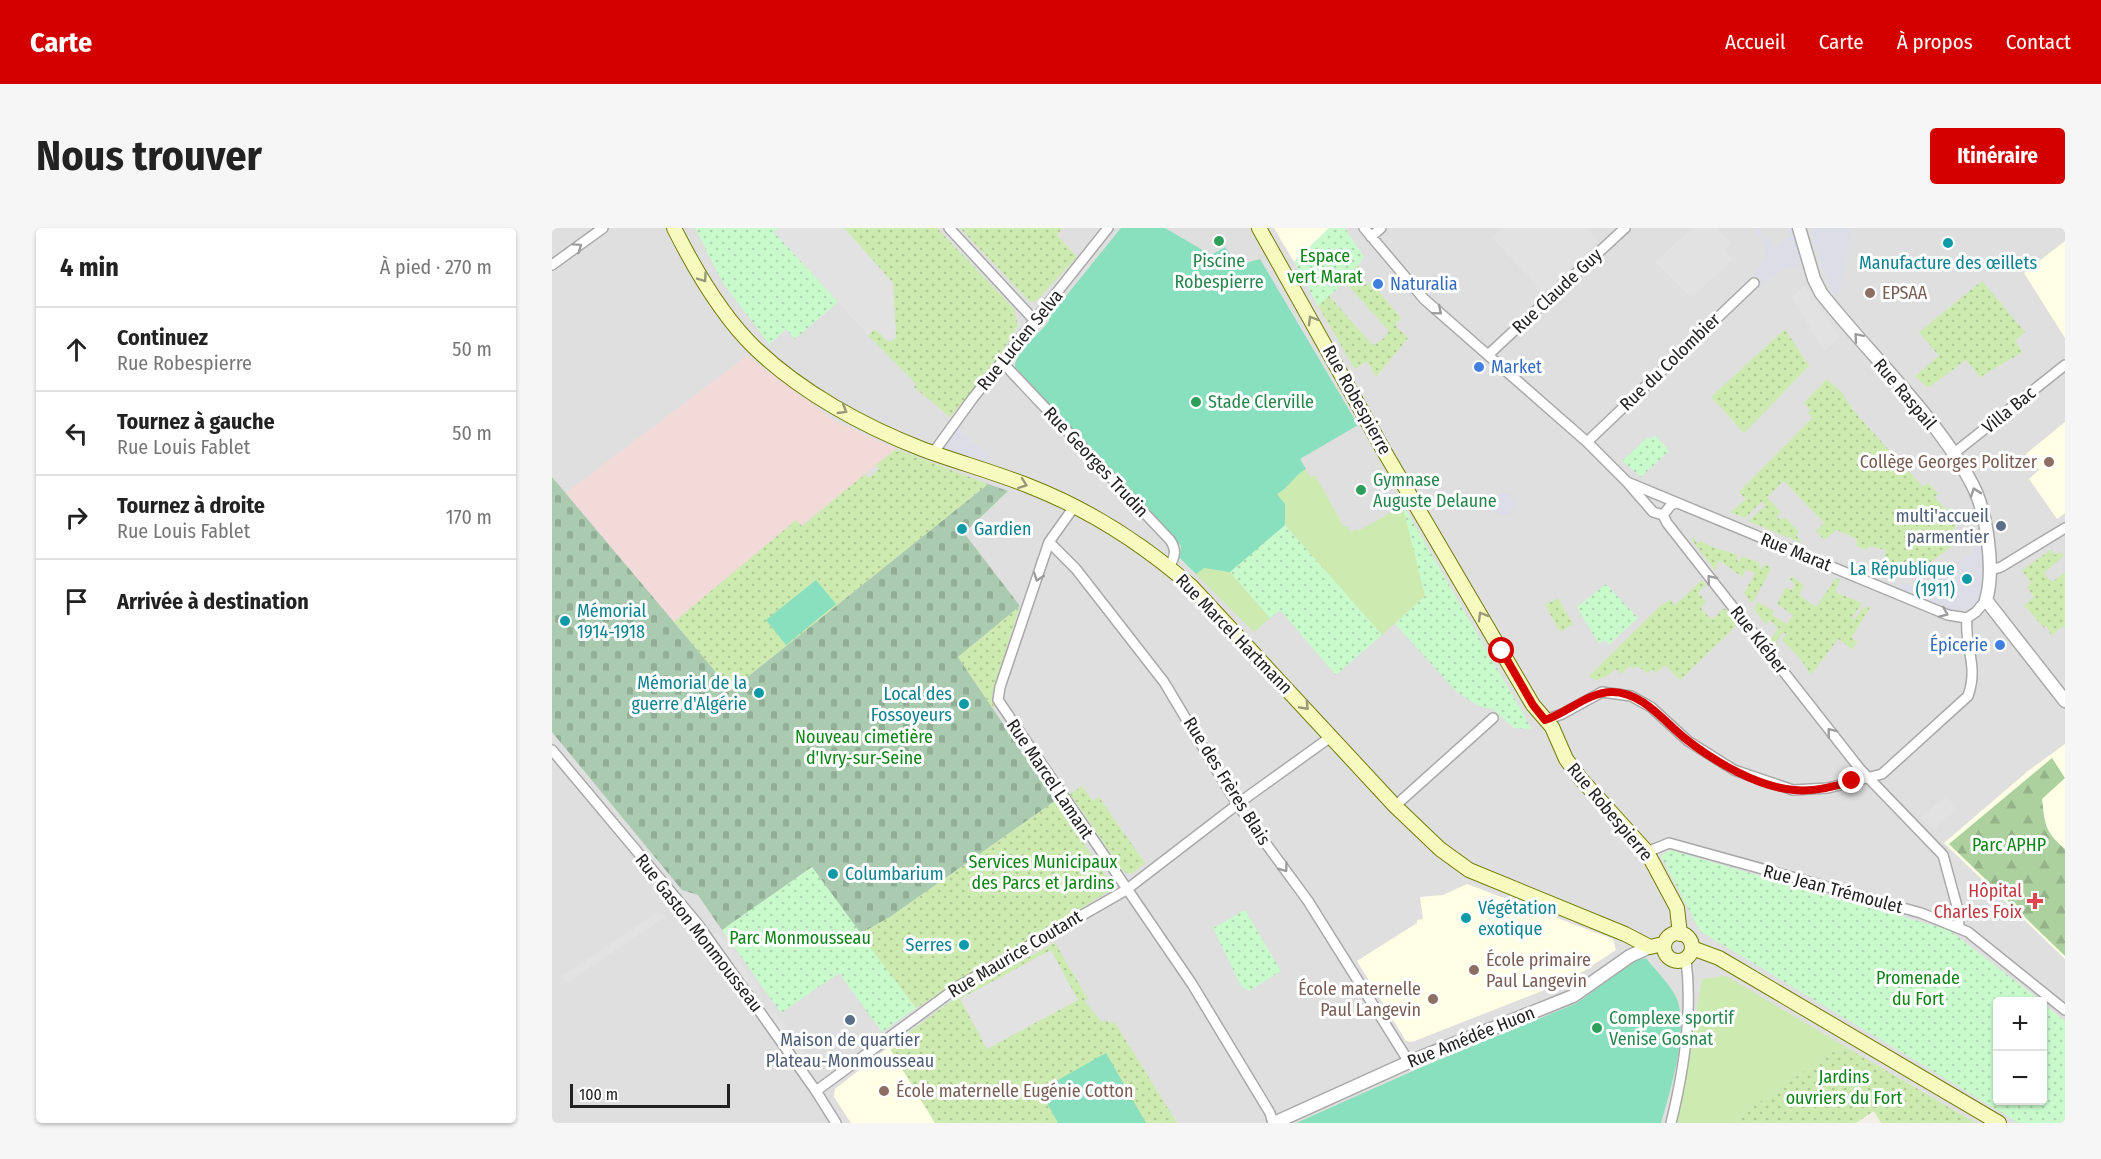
<!DOCTYPE html>
<html lang="fr">
<meta charset="utf-8">
<style>
body{margin:0;font-family:"Fira Sans Condensed",sans-serif;background:#f6f6f6;color:#222}
.controls{position:absolute;right:18px;bottom:18px;display:grid;overflow:hidden;border-radius:6px;box-shadow:0 2px 4px #0004}
.controls button{width:54px;height:54px;display:grid;place-items:center;padding:0;border:0;border-bottom:2px solid #e0e0e0;background:#fff;color:#222;font:30px sans-serif}
.scale{position:absolute;left:18px;bottom:15px;width:160px;box-sizing:border-box;padding-left:6px;border:3px solid #222;border-top:0;font-size:16px;line-height:21px;white-space:nowrap;color:#222;-webkit-text-stroke:4px #fff;paint-order:stroke}
.stop{position:absolute;width:18px;height:18px;margin:-14px;border:4px solid #d40000;border-radius:50%;background:#fff}
.stop.end{background:#d40000;border-color:#fff;box-shadow:0 2px 6px #0008}
.list{margin:0;padding:0;list-style:none}
h2{display:flex;justify-content:space-between;align-items:center;height:78px;margin:0;padding:0 24px;font-size:26px}
h2 small{font-size:20px;font-weight:400;color:#767676}
.list li{display:grid;grid-template-columns:39px 1fr auto;gap:18px;align-items:center;box-sizing:border-box;height:84px;padding:0 24px;border-top:2px solid #e0e0e0}
.list b{display:block;font-size:22px;white-space:nowrap}
.list p{margin:0;font-size:20px;white-space:nowrap;color:#767676}
.list em{font-size:20px;font-style:normal;color:#767676}
.icon{flex:none;width:33px;height:33px;fill:none;stroke:currentColor;stroke-width:2;stroke-linecap:round;stroke-linejoin:round}
.map{position:relative;flex:none;width:1513px;height:895px;overflow:hidden;border-radius:6px}
header{display:flex;align-items:center;gap:36px;box-sizing:border-box;height:84px;padding:0 30px;background:#d40000;color:#fff}
header strong{font-size:28px}
nav{display:flex;gap:33px;margin-inline-start:auto;font-size:21px}
.intro{display:flex;align-items:center;justify-content:space-between;box-sizing:border-box;height:144px;padding:0 36px}
h1{margin:0;font-size:42px}
.button{padding:15px 27px;border-radius:6px;background:#d40000;color:#fff;font-size:21px;font-weight:700}
main{display:flex;gap:36px;padding:0 36px}
aside{flex:1;background:#fff;border-radius:6px;box-shadow:0 2px 4px #0004}
.map>svg:first-child{display:block}
.residential{fill:#e0dfdf;fill-rule:evenodd}
.commercial{fill:#f2dad9}
.education{fill:#ffffe5}
.grass{fill:#cdebb0}
.forest{fill:url(#forest-firs)}
.cemetery{fill:url(#cemetery-stones)}
.park{fill:url(#park-dots)}
.garden{fill:url(#garden-dots)}
.pitch{fill:#88e0be}
.parking{fill:#e2e2e2}
.plaza{fill:#dddde8}
.lines{fill:none;stroke-linecap:round;stroke-linejoin:round}
.minor-casing{stroke:#a9a9a9;stroke-width:12}
.tertiary-casing{stroke:#a9a9a9;stroke-width:15}
.secondary-casing{stroke:#707d05;stroke-width:16}
.minor{stroke:#fff;stroke-width:9}
.tertiary{stroke:#fff;stroke-width:12}
.secondary{stroke:#f7fabf;stroke-width:14}
.oneway{stroke:#9c9c9c}
.oneway2{stroke:#979978}
.route{stroke:#d40000;stroke-width:8}
.leisure-dot{fill:#2e9e5b;stroke:#fff;stroke-width:2}
.culture-dot{fill:#0f9aa8;stroke:#fff;stroke-width:2}
.shop-dot{fill:#3f7fe0;stroke:#fff;stroke-width:2}
.education-dot{fill:#8d6e63;stroke:#fff;stroke-width:2}
.service-dot{fill:#5c6f8a;stroke:#fff;stroke-width:2}
.health-dot{fill:#e0444e;stroke:#fff;stroke-width:2}
.labels{text-anchor:middle;dominant-baseline:central;stroke-width:6;stroke-linejoin:round;paint-order:stroke}
.park-label{font-size:18px;fill:#0c8416;stroke:#fff}
.leisure-label{font-size:18px;fill:#27864d;stroke:#fff;text-anchor:start}
.culture-label{font-size:18px;fill:#0d838f;stroke:#fff;text-anchor:start}
.shop-label{font-size:18px;fill:#366cbe;stroke:#fff;text-anchor:start}
.street-label{font-size:18px;fill:#222;stroke:#fff}
.education-label{font-size:18px;fill:#785e54;stroke:#fff;text-anchor:start}
.service-label{font-size:18px;fill:#4e5e75;stroke:#fff;text-anchor:end}
.health-label{font-size:18px;fill:#be3a42;stroke:#fff;text-anchor:end}
</style>
<header>
<strong>Carte</strong>
<nav><a>Accueil</a><a>Carte</a><a>À propos</a><a>Contact</a></nav>
</header>
<div class="intro"><h1>Nous trouver</h1><a class="button">Itinéraire</a></div>
<main>
<aside>
<h2>4 min<small>À pied · 270 m</small></h2>
<ul class="list">
<li><svg class="icon" aria-label="ahead" viewBox="0 0 24 24"><path d="M12 20V5M6 11l6-6 6 6"/></svg><div><b>Continuez</b><p>Rue Robespierre</p></div><em>50 m</em></li>
<li><svg class="icon" aria-label="left" viewBox="0 0 24 24"><path d="M17 20v-9H6M10 6l-5 5 5 5"/></svg><div><b>Tournez à gauche</b><p>Rue Louis Fablet</p></div><em>50 m</em></li>
<li><svg class="icon" aria-label="right" viewBox="0 0 24 24"><path d="M7 20v-9h11M14 6l5 5-5 5"/></svg><div><b>Tournez à droite</b><p>Rue Louis Fablet</p></div><em>170 m</em></li>
<li><svg class="icon" aria-label="arrive" viewBox="0 0 24 24"><path d="M6 21V4h12l-3 4 3 4H6"/></svg><div><b>Arrivée à destination</b></div></li>
</ul>
</aside>
<div class="map">
<svg width="1513" height="895" viewBox="0 0 1513 895">
<defs>
<pattern id="forest-firs" width="22" height="20" patternUnits="userSpaceOnUse" patternTransform="scale(1.5)"><rect width="22" height="20" fill="#add19e"/><path d="M5 1l3.5 6h-7zM16 11l3.5 6h-7z" fill="#95b388"/></pattern>
<pattern id="cemetery-stones" width="16" height="16" patternUnits="userSpaceOnUse" patternTransform="scale(1.5)"><rect width="16" height="16" fill="#aacbaf"/><path d="M2 7V4a2 2 0 0 1 4 0v3zM10 15v-3a2 2 0 0 1 4 0v3z" fill="#92ae96"/></pattern>
<pattern id="park-dots" width="8" height="8" patternUnits="userSpaceOnUse" patternTransform="scale(1.5)"><rect width="8" height="8" fill="#c8facc"/><path d="M2 2h.1M6 6h.1" fill="none" stroke="#acd6af" stroke-width="1.8" stroke-linecap="round"/></pattern>
<pattern id="garden-dots" width="8" height="8" patternUnits="userSpaceOnUse" patternTransform="scale(1.5)"><rect width="8" height="8" fill="#cdebb0"/><path d="M2 2h.1M6 6h.1" fill="none" stroke="#b0c997" stroke-width="1.8" stroke-linecap="round"/></pattern>
</defs>
<rect width="100%" height="100%" fill="#f2efe9"/>
<!-- residential -->
<path class="residential" d="M0 0H1513V895H1424L1294 819 1177 895H0ZM1446 774H1490V872H1446Z"/>
<!-- commercial -->
<path class="commercial" d="M195 128 282 192 344 221 249 298 244 292 122 394 14 265Z"/>
<!-- education -->
<path class="education" d="M722 0H777L742 34Z
M1513 13V110L1472 45Z
M1513 194V285L1505 291 1477 251 1487 242 1474 226Z
M1513 516V731L1392 615 1476 543Z
M915 656 1061 711 1064 722 1018 752 860 814 854 813 805 733 865 695V692L871 691 868 669 891 667Z
M337 819 383 895H299L282 869 283 861Z"/>
<!-- grass -->
<path class="grass" d="M754 241 758 249 763 247 792 299 795 298 798 304 804 301 806 303 847 280 846 277 851 275 873 368 830 407 733 297 678 344 718 390 702 404 628 330 732 276 725 266C738 259 741 248 754 241Z
M1174 748 1294 819 1279 825 1177 895H1125L1150 751Z"/>
<!-- forest -->
<path class="forest" d="M1500 530 1513 550 1490 571C1493 597 1493 604 1513 621V728L1397 616Z"/>
<!-- cemetery -->
<path class="cemetery" d="M0 249 179 462 436 256 456 263 412 305 468 378 406 429 503 573 338 689 308 706 260 639 170 702 146 667 130 662 0 504Z"/>
<!-- park -->
<path class="park" d="M143 0H227L223 4 286 74 243 111 234 101 217 116 171 55Z
M777 0H793L812 29 793 54 766 78 742 34Z
M1103 207 1117 223 1089 249 1070 233 1096 209 1098 211Z
M850 275 980 501 962 500 941 481 926 478 904 463 843 396 873 368Z
M733 297 830 407 784 447 728 382 718 390 678 344Z
M1054 356 1086 390 1057 417 1053 412 1047 416 1025 379Z
M1118 622 1397 702 1489 773 1446 774V872H1490L1491 775 1513 793V895H1467L1148 703 1109 628Z
M260 639 364 780 330 804 287 745 229 785 170 702Z
M693 682 729 743 697 763 689 758 661 700Z"/>
<!-- garden -->
<path class="garden" d="M292 0H385L462 81 466 98C447 131 423 160 398 189L362 159 364 156 316 107 323 101 337 114 344 110 341 55Z
M408 0H511L505 7 525 29 484 73 478 74Z
M805 37 812 46 809 49 815 57 819 54 849 90 843 97 856 110 824 149 815 133 803 141 766 78 777 68 821 117 831 111 837 103 793 54Z
M1430 53 1473 104 1463 113 1471 124 1428 149 1414 132 1376 160 1363 148 1387 128 1367 104Z
M1233 101 1257 138 1192 205 1159 169Z
M1275 151 1290 165 1305 187 1371 259 1376 255 1386 265 1383 269 1394 282 1397 279 1403 287 1400 290 1404 298 1401 301 1409 311 1370 341 1352 338 1351 340 1332 333 1334 322 1317 318 1315 322 1304 318 1305 311 1285 302 1272 312 1264 303 1272 295 1232 253 1215 269 1229 284 1225 288 1228 292 1233 289 1247 304 1244 307 1250 315 1196 293 1213 278 1210 273 1193 290 1178 284 1194 271 1187 264 1260 190 1256 185 1258 182 1252 175Z
M344 221 436 256 179 462 122 394 244 292 250 298 313 246 317 250 327 241 324 237Z
M1145 307 1142 310 1145 315 1149 313 1160 319 1184 326 1186 335 1190 328 1208 335 1207 339 1209 341 1213 336 1220 339 1200 376 1192 365 1203 345 1194 341 1190 349 1167 332 1163 342 1139 311Z
M1500 321 1503 327 1508 324 1512 328 1494 343 1493 347 1500 354 1513 344V400L1511 398 1499 408 1495 398 1492 400 1472 377 1482 369 1475 359 1479 355 1470 342Z
M1240 348 1252 358 1247 367 1264 379 1284 350 1288 352 1283 364 1310 375 1300 390 1302 392 1311 380 1319 378 1300 409 1305 414 1300 421 1286 411 1259 447 1248 430 1230 412 1234 406 1231 404 1224 414 1226 417 1224 421 1218 413 1226 400 1217 392 1214 397 1202 381 1206 374 1222 383 1220 387 1235 396 1241 387 1225 376 1234 359 1240 362 1243 356 1238 352Z
M1150 352 1154 357 1146 365 1154 373 1149 380 1160 392 1172 380 1188 394 1128 452 1113 437 1104 445 1100 441 1096 445 1085 438 1081 441 1078 438 1069 446 1064 441 1055 448 1044 452 1037 448 1109 377 1118 372 1123 377Z
M1006 370 1021 396 1008 404 993 377Z
M468 378 440 466 442 482 406 429Z
M530 558 541 573 547 569 593 635 580 646 572 644 518 566Z
M503 573 558 654 556 664 364 780 308 706 338 689Z
M503 715 536 771 532 773 550 794 555 792 558 796 562 793 625 895H383L337 819 411 764Z
M1294 819 1424 895H1329L1322 883 1304 895H1177L1279 825Z"/>
<!-- pitch -->
<path class="pitch" d="M569 0H613L659 27 673 19 686 37 708 31 806 197 748 231 754 241C741 248 738 259 725 266L733 276V297L678 344 652 340 644 346 628 330 629 318 463 139C463 122 487 107 497 93V89Z
M264 352 284 376 234 417 214 392Z
M1094 730C1104 743 1119 757 1125 771 1137 802 1118 864 1109 895H744L870 839 1025 775 1084 732Z
M554 825 594 895H506L488 862Z"/>
<!-- parking -->
<path class="parking" d="M227 0H292L341 55 344 110 334 112 323 101 316 107 222 4Z
M951 0H1034L1046 13 991 65 940 9Z
M1140 0H1165L1179 15 1172 22 1181 31 1139 70 1103 34Z
M1252 58 1288 109 1272 123 1240 69Z
M1394 568 1405 581 1381 602 1369 590Z
M106 684 113 689 16 754 9 749Z
M158 705H167L208 762H200Z
M499 722 526 772 435 821 408 771Z
M215 785H224L259 833 251 835Z"/>
<!-- plaza -->
<path class="plaza" d="M1201 0H1205L1224 20 1237 8 1233 0H1244L1251 33 1241 41 1232 39 1208 61 1198 51 1214 31V18Z
M1258 0H1300L1288 63 1281 68Z
M404 199 438 230 431 240 390 224 389 219Z
M941 276a11 11 0 1 1 22 0a11 11 0 1 1-22 0Z
M1430 310 1433 328 1432 352 1427 370 1417 381 1400 384 1345 361 1348 355 1368 360 1377 358 1422 323 1421 312Z"/>
<g class="lines">
<defs>
<path id="minor" d="M397 0 483 93
M812 0 872 71 1035 214 1075 254 1396 387 1415 390
M819 9 829 0
M0 37 51 0
M937 126 1073 0
M450 134 618 312C625 322 623 329 617 339
M1035 214 1202 55
M381 225 421 170 556 0
M1401 226 1513 137
M1075 254 1101 284 1111 287
M1124 275 1119 277 1111 287 1115 295 1308 541 1391 627 1406 682 1407 698
M522 279 497 314 448 459 446 472 640 756 718 885 721 895
M497 314 524 341 612 454 685 576 756 673 857 834
M1439 342 1449 339 1513 300
M1415 390 1424 384 1434 372
M993 492 1010 486 1050 464 1079 468 1099 479 1136 513 1182 542 1241 562 1276 560 1330 546 1416 468C1427 437 1412 419 1415 390
M0 522 145 695 264 863 284 895
M843 578 941 490
M1095 624 1117 615 1369 685 1416 704 1513 782
M264 863 407 758 574 662 691 572 780 508
M1119 895C1132 842 1141 786 1134 732"/>
<path id="tertiary" d="M1247 0 1262 51 1269 65C1316 125 1385 189 1420 256 1435 284 1443 342 1434 372L1513 473
M722 895 857 834 1021 768 1078 728 1098 719"/>
<path id="secondary" d="M122 0C142 40 171 89 203 120 249 164 311 198 370 221 405 234 442 244 477 258 536 281 592 317 639 358L843 578 888 621 917 642 1073 706 1098 719 1111 716
M707 0 832 223 981 477 1000 499 1014 531 1028 550 1095 624 1125 680 1128 706
M1112 719a14 14 0 1 1 28 0a14 14 0 1 1-28 0Z
M1140 720 1167 730 1447 895"/>
</defs>
<!-- minor casing -->
<use href="#minor" class="minor-casing"/>
<!-- tertiary casing -->
<use href="#tertiary" class="tertiary-casing"/>
<!-- secondary casing -->
<use href="#secondary" class="secondary-casing"/>
<!-- minor -->
<use href="#minor" class="minor"/>
<!-- tertiary -->
<use href="#tertiary" class="tertiary"/>
<!-- secondary -->
<use href="#secondary" class="secondary"/>
</g>
<!-- one-way arrows -->
<defs><path id="oneway-chevron" d="M-2-3.5L2.5 0L-2 3.5" fill="none" stroke-width="1.6" stroke-linecap="round" stroke-linejoin="round" transform="scale(1.5)"/></defs>
<g class="oneway">
<use href="#oneway-chevron" transform="translate(26 19) rotate(-35)"/>
<use href="#oneway-chevron" transform="translate(886 83) rotate(40)"/>
<use href="#oneway-chevron" transform="translate(1306 109) rotate(-131)"/>
<use href="#oneway-chevron" transform="translate(1423 264) rotate(-109)"/>
<use href="#oneway-chevron" transform="translate(486 349) rotate(109)"/>
<use href="#oneway-chevron" transform="translate(1159 351) rotate(-128)"/>
<use href="#oneway-chevron" transform="translate(1392 385) rotate(23)"/>
<use href="#oneway-chevron" transform="translate(1279 504) rotate(-128)"/>
<use href="#oneway-chevron" transform="translate(732 640) rotate(54)"/>
</g>
<g class="oneway2">
<use href="#oneway-chevron" transform="translate(151 50) rotate(55)"/>
<use href="#oneway-chevron" transform="translate(760 92) rotate(-120)"/>
<use href="#oneway-chevron" transform="translate(291 182) rotate(31)"/>
<use href="#oneway-chevron" transform="translate(471 256) rotate(20)"/>
<use href="#oneway-chevron" transform="translate(930 388) rotate(-120)"/>
<use href="#oneway-chevron" transform="translate(753 478) rotate(47)"/>
</g>
<g class="lines">
<!-- route -->
<path class="route" d="M950 423 981 477 993 492C1015 485 1036 464 1060 464 1091 464 1112 494 1135 512 1163 534 1206 559 1242 562 1262 564 1282 559 1300 553"/>
</g>
<!-- markers -->
<g class="leisure-dot">
<circle cx="667" cy="13" r="6"/>
<circle cx="644" cy="174" r="6"/>
<circle cx="809" cy="262" r="6"/>
<circle cx="1045" cy="800" r="6"/>
</g>
<g class="culture-dot">
<circle cx="1396" cy="15" r="6"/>
<circle cx="410" cy="301" r="6"/>
<circle cx="1415" cy="351" r="6"/>
<circle cx="13" cy="393" r="6"/>
<circle cx="207" cy="465" r="6"/>
<circle cx="412" cy="476" r="6"/>
<circle cx="281" cy="646" r="6"/>
<circle cx="914" cy="690" r="6"/>
<circle cx="412" cy="717" r="6"/>
</g>
<g class="shop-dot">
<circle cx="826" cy="56" r="6"/>
<circle cx="927" cy="139" r="6"/>
<circle cx="1448" cy="417" r="6"/>
</g>
<g class="education-dot">
<circle cx="1318" cy="65" r="6"/>
<circle cx="1497" cy="234" r="6"/>
<circle cx="922" cy="742" r="6"/>
<circle cx="881" cy="771" r="6"/>
<circle cx="332" cy="863" r="6"/>
</g>
<g class="service-dot">
<circle cx="1449" cy="298" r="6"/>
<circle cx="298" cy="792" r="6"/>
</g>
<path class="health-dot" d="M1480 664h6v6h6v6h-6v6h-6v-6h-6v-6h6z"/>
<g class="labels">
<!-- park labels -->
<g class="park-label">
<text x="773" y="28">Espace<tspan x="773" dy="21">vert Marat</tspan></text>
<text x="312" y="509">Nouveau cimetière<tspan x="312" dy="21">d'Ivry-sur-Seine</tspan></text>
<text x="1457" y="617">Parc APHP</text>
<text x="491" y="634">Services Municipaux<tspan x="491" dy="21">des Parcs et Jardins</tspan></text>
<text x="248" y="710">Parc Monmousseau</text>
<text x="1366" y="750">Promenade<tspan x="1366" dy="21">du Fort</tspan></text>
<text x="1292" y="849">Jardins<tspan x="1292" dy="21">ouvriers du Fort</tspan></text>
</g>
<!-- leisure labels -->
<g class="leisure-label">
<text x="667" y="33" text-anchor="middle">Piscine<tspan x="667" dy="21">Robespierre</tspan></text>
<text x="656" y="174">Stade Clerville</text>
<text x="821" y="252">Gymnase<tspan x="821" dy="21">Auguste Delaune</tspan></text>
<text x="1057" y="790">Complexe sportif<tspan x="1057" dy="21">Venise Gosnat</tspan></text>
</g>
<!-- culture labels -->
<g class="culture-label">
<text x="1396" y="35" text-anchor="middle">Manufacture des œillets</text>
<text x="422" y="301">Gardien</text>
<text x="1403" y="341" text-anchor="end">La République<tspan x="1403" dy="21">(1911)</tspan></text>
<text x="25" y="383">Mémorial<tspan x="25" dy="21">1914-1918</tspan></text>
<text x="195" y="455" text-anchor="end">Mémorial de la<tspan x="195" dy="21">guerre d'Algérie</tspan></text>
<text x="400" y="466" text-anchor="end">Local des<tspan x="400" dy="21">Fossoyeurs</tspan></text>
<text x="293" y="646">Columbarium</text>
<text x="926" y="680">Végétation<tspan x="926" dy="21">exotique</tspan></text>
<text x="400" y="717" text-anchor="end">Serres</text>
</g>
<!-- shop labels -->
<g class="shop-label">
<text x="838" y="56">Naturalia</text>
<text x="939" y="139">Market</text>
<text x="1436" y="417" text-anchor="end">Épicerie</text>
</g>
<!-- street labels -->
<g class="street-label">
<text transform="translate(1005 63) rotate(-43)">Rue Claude Guy</text>
<text transform="translate(468 112) rotate(-51)">Rue Lucien Selva</text>
<text transform="translate(1118 134) rotate(-44)">Rue du Colombier</text>
<text transform="translate(1353 166) rotate(50)">Rue Raspail</text>
<text transform="translate(805 172) rotate(61)">Rue Robespierre</text>
<text transform="translate(1457 182) rotate(-39)">Villa Bac</text>
<text transform="translate(544 234) rotate(47)">Rue Georges Trudin</text>
<text transform="translate(1244 324) rotate(22)">Rue Marat</text>
<text transform="translate(682 406) rotate(46)">Rue Marcel Hartmann</text>
<text transform="translate(1207 412) rotate(52)">Rue Kléber</text>
<text transform="translate(498 551) rotate(56)">Rue Marcel Lamant</text>
<text transform="translate(675 553) rotate(58)">Rue des Frères Blais</text>
<text transform="translate(1058 584) rotate(50)">Rue Robespierre</text>
<text transform="translate(1281 661) rotate(15)">Rue Jean Trémoulet</text>
<text transform="translate(147 705) rotate(52)">Rue Gaston Monmousseau</text>
<text transform="translate(463 726) rotate(-31)">Rue Maurice Coutant</text>
<text transform="translate(919 809) rotate(-22)">Rue Amédée Huon</text>
</g>
<!-- education labels -->
<g class="education-label">
<text x="1330" y="65">EPSAA</text>
<text x="1485" y="234" text-anchor="end">Collège Georges Politzer</text>
<text x="934" y="732">École primaire<tspan x="934" dy="21">Paul Langevin</tspan></text>
<text x="869" y="761" text-anchor="end">École maternelle<tspan x="869" dy="21">Paul Langevin</tspan></text>
<text x="344" y="863">École maternelle Eugénie Cotton</text>
</g>
<!-- service labels -->
<g class="service-label">
<text x="1437" y="288">multi'accueil<tspan x="1437" dy="21">parmentier</tspan></text>
<text x="298" y="812" text-anchor="middle">Maison de quartier<tspan x="298" dy="21">Plateau-Monmousseau</tspan></text>
</g>
<!-- health labels -->
<g class="health-label">
<text x="1470" y="663">Hôpital<tspan x="1470" dy="21">Charles Foix</tspan></text>
</g>
</g>
</svg>
<div class="controls">
<button>+</button>
<button>−</button>
</div>
<div class="scale">100 m</div>
<div class="stop" style="left:950px;top:423px"></div>
<div class="stop end" style="left:1300px;top:553px"></div>
</div>
</main>
